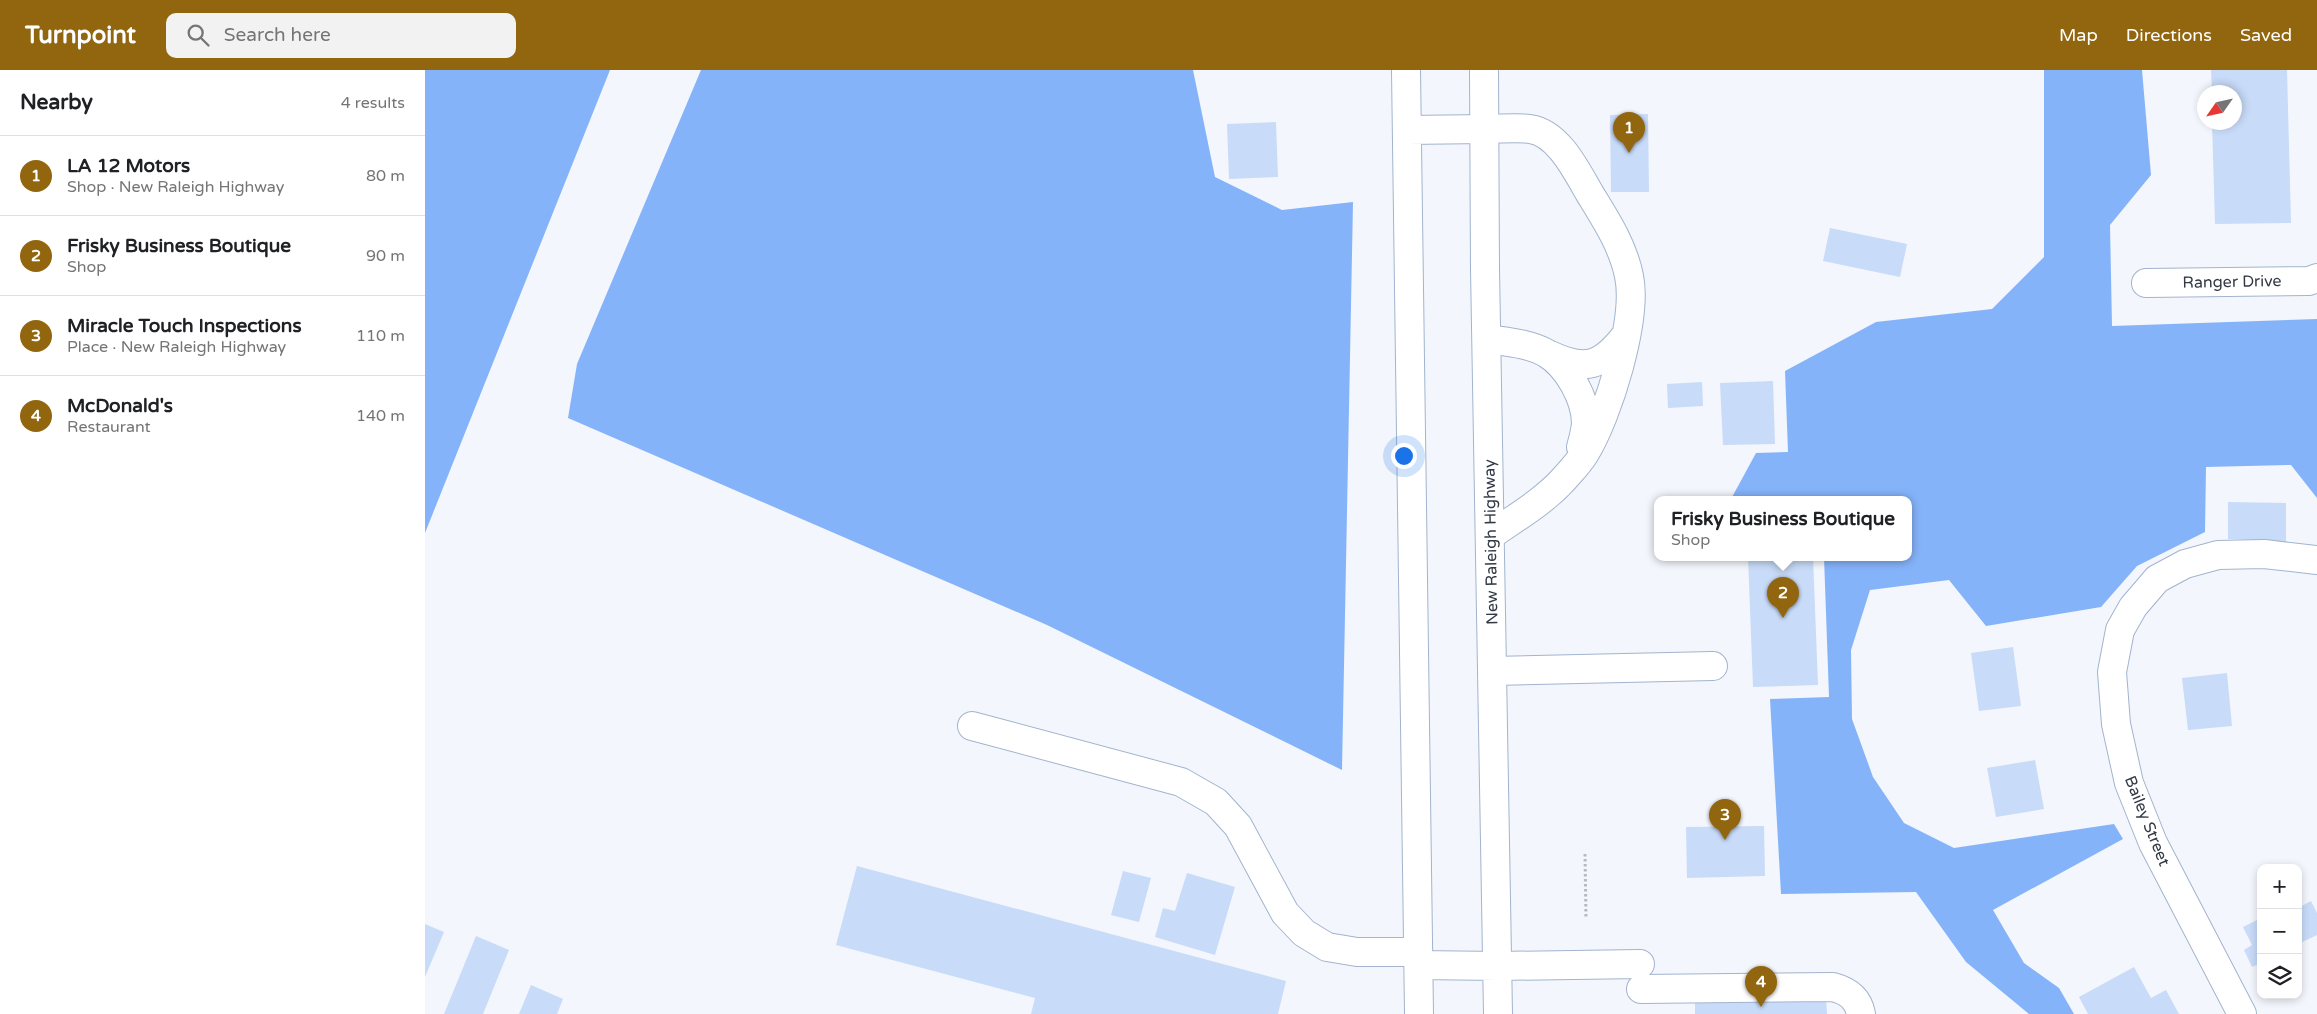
<!DOCTYPE html>
<meta charset="utf-8">
<style>
body{margin:0;font-family:"Varela Round",sans-serif;background:#f2f2f2;color:#202124}
.controls{position:absolute;right:15px;bottom:15px;display:grid;overflow:hidden;border-radius:10px;box-shadow:0 2px 8px #0003}
.controls button{width:45px;height:45px;display:grid;place-items:center;padding:0;border:0;border-bottom:1px solid #e0e0e0;background:#fff;color:#202124;font:25px sans-serif}
.compass{position:absolute;left:1772px;top:15px;width:45px;height:45px;border-radius:50%;background:#fff;box-shadow:0 2px 8px #0003;rotate:236deg}
.you{position:absolute;left:978px;top:385px;width:18px;height:18px;margin:-12px;border:4px solid #fff;border-radius:50%;background:#1a73e8;box-shadow:0 0 0 8px #1a73e833}
.badge{display:grid;place-items:center;width:32px;height:32px;border-radius:50%;background:#91660f;color:#fff;font-size:16px;font-weight:700}
.pin{position:absolute;translate:-50% -41px;filter:drop-shadow(0 1px 2px #0008)}
.pin::after{content:'';position:absolute;top:26px;width:18px;height:15px;background:inherit;clip-path:polygon(0 0,100% 0,50% 100%)}
.popup{position:absolute;left:1229px;top:426px;width:258px;height:65px;box-sizing:border-box;display:grid;place-content:center;border-radius:10px;background:#fff;filter:drop-shadow(0 1px 4px #0005);font-size:16px;white-space:nowrap;color:#757577}
.popup b{font-size:19px;color:#202124}
.popup::after{content:'';position:absolute;left:50%;top:100%;margin-left:-10px;border:10px solid transparent;border-top-color:#fff}
.list{margin:0;padding:0;list-style:none}
h2{display:flex;justify-content:space-between;align-items:center;height:65px;margin:0;padding:0 20px;font-size:21px}
h2 small{font-size:16px;font-weight:400;color:#757577}
.list li{display:grid;grid-template-columns:32px 1fr auto;gap:15px;align-items:center;box-sizing:border-box;height:80px;padding:0 20px;border-top:1px solid #e0e0e0}
.list b{display:block;font-size:19px;white-space:nowrap}
.list p{margin:0;font-size:16px;white-space:nowrap;color:#757577}
.list em{font-size:16px;font-style:normal;color:#757577}
.icon{flex:none;width:28px;height:28px;fill:none;stroke:currentColor;stroke-width:2;stroke-linecap:round;stroke-linejoin:round}
.map{position:relative;flex:none;width:1892px;height:944px;overflow:hidden}
header{display:flex;align-items:center;gap:30px;box-sizing:border-box;height:70px;padding:0 25px;background:#91660f;color:#fff}
header strong{font-size:24px}
nav{display:flex;gap:28px;margin-inline-start:auto;font-size:18px}
.search{width:350px;height:45px;background:#f2f2f2;display:flex;align-items:center;gap:12px;box-sizing:border-box;padding:0 18px;border-radius:10px;color:#757577;font-size:19px}
main{display:flex}
aside{flex:1;background:#fff}
.map>svg:first-child{display:block}
.forest{fill:#85b3f9}
.building{fill:#c8dbf8}
.lines{fill:none;stroke-linecap:round;stroke-linejoin:round}
.minor-casing{stroke:#a2b4ce;stroke-width:30}
.highway-casing{stroke:#a2b4ce;stroke-width:30}
.path{stroke:#b5b9c0;stroke-width:3;stroke-dasharray:2.5 2.5;stroke-linecap:butt}
.minor{stroke:#fff;stroke-width:28}
.highway{stroke:#fff;stroke-width:28}
.labels{text-anchor:middle;dominant-baseline:central;stroke-width:4;stroke-linejoin:round;paint-order:stroke}
.street-label{font-size:16px;fill:#333a45;stroke:#fff}
</style>
<header>
<strong>Turnpoint</strong>
<div class="search"><svg class="icon" aria-label="search" viewBox="0 0 24 24"><circle cx="10" cy="10" r="6"/><path d="M15 15l6 6"/></svg>Search here</div>
<nav><a>Map</a><a>Directions</a><a>Saved</a></nav>
</header>
<main>
<aside>
<h2>Nearby<small>4 results</small></h2>
<ul class="list">
<li><span class="badge">1</span><div><b>LA 12 Motors</b><p>Shop · New Raleigh Highway</p></div><em>80 m</em></li>
<li><span class="badge">2</span><div><b>Frisky Business Boutique</b><p>Shop</p></div><em>90 m</em></li>
<li><span class="badge">3</span><div><b>Miracle Touch Inspections</b><p>Place · New Raleigh Highway</p></div><em>110 m</em></li>
<li><span class="badge">4</span><div><b>McDonald's</b><p>Restaurant</p></div><em>140 m</em></li>
</ul>
</aside>
<div class="map">
<svg width="1892" height="944" viewBox="0 0 1892 944">
<rect width="100%" height="100%" fill="#f3f6fc"/>
<!-- forest -->
<path class="forest" d="M0 0H185L0 463Z
M276 0H768L790 107 857 140 928 132 917 700 622 555 143 348 152 294Z
M1619 0H1717L1726 105 1685 155 1687 256 1892 249V428L1866 395 1781 397 1780 462 1712 496 1676 537 1561 556 1524 510 1445 520 1426 580 1427 649 1448 707 1479 753 1529 778 1689 754 1698 769 1568 840 1599 893 1634 918 1649 944H1604L1541 892 1491 822 1356 824 1345 629 1404 627 1399 487H1483V429H1306L1331 383 1363 382 1360 301 1451 252 1567 239 1619 187Z"/>
<!-- building -->
<path class="building" d="M1786 0H1862L1866 153 1790 154 1787 52H1810V22H1787Z
M1223 44 1224 122H1186L1185 45Z
M851 52 853 107 804 109 802 54Z
M1405 158 1482 174 1475 207 1398 191Z
M1348 311 1350 374 1298 375 1295 313Z
M1277 312 1278 336 1243 338 1242 314Z
M1803 432 1861 433V471L1803 469Z
M1323 487H1388L1393 615 1328 617Z
M1588 577 1596 636 1554 641 1546 583Z
M1802 603 1807 656 1763 660 1757 608Z
M1610 690 1619 739 1571 747 1562 698Z
M1339 756 1340 806 1262 808 1261 757Z
M432 796 861 911 853 944H606L610 928 411 875Z
M698 801 726 808 714 852 686 845Z
M762 803 810 817 790 885 730 867 738 838 750 841Z
M1886 831 1892 843V865L1873 874V838Z
M1836 848V893L1827 897 1819 880 1827 875 1818 857Z
M0 854 19 862 0 907Z
M51 866 84 880 58 944H19Z
M1709 897 1726 928 1741 920 1754 944H1663L1654 927Z
M106 915 138 929 132 944H94Z
M1401 927 1402 944H1270V930Z"/>
<g class="lines">
<defs>
<path id="minor" d="M1060 59C1075 59 1091 57 1105 59 1134 63 1152 102 1165 124 1181 150 1198 176 1204 206 1213 249 1183 346 1160 383 1154 393 1145 402 1138 410 1118 432 1090 448 1066 465
M1721 213 1884 211 1892 208
M1062 269C1081 272 1103 273 1121 283 1143 296 1161 329 1161 354 1160 362 1158 370 1156 377
M1125 285C1161 302 1177 296 1201 265
M1068 601 1288 596
M547 656 756 712 791 732 813 756 860 843 879 863 902 877 932 882H993
M1073 896 1215 894
M1216 919 1408 917C1423 921 1433 928 1436 944
M1817 944 1728 773 1704 713 1691 654 1687 602 1695 560 1708 537 1732 509 1760 494 1793 485 1839 484 1892 490"/>
<path id="highway" d="M981 0 994 944
M1059 0 1060 199 1073 944
M982 60 1060 59
M994 895 1073 896"/>
</defs>
<!-- minor casing -->
<use href="#minor" class="minor-casing"/>
<!-- highway casing -->
<use href="#highway" class="highway-casing"/>
<!-- path -->
<path class="path" d="M1160 784 1161 849"/>
<!-- minor -->
<use href="#minor" class="minor"/>
<!-- highway -->
<use href="#highway" class="highway"/>
</g>
<g class="labels">
<!-- street labels -->
<g class="street-label">
<text transform="translate(1807 212) rotate(-1)">Ranger Drive</text>
<text transform="translate(1066 472) rotate(-91)">New Raleigh Highway</text>
<text transform="translate(1722 751) rotate(68)">Bailey Street</text>
</g>
</g>
</svg>
<div class="controls">
<button>+</button>
<button>−</button>
<button><svg class="icon" aria-label="layers" viewBox="0 0 24 24"><path d="M12 4l9 5-9 5-9-5zM3 14l9 5 9-5"/></svg></button>
</div>
<svg class="compass" viewBox="-18 -18 36 36"><path d="M0-13l5 13h-10z" fill="#e53935"/><path d="M0 13l5-13h-10z" fill="#757577"/></svg>
<div class="you"></div>
<div class="pin badge" style="left:1204px;top:83px">1</div>
<div class="pin badge" style="left:1358px;top:548px">2</div>
<div class="popup"><b>Frisky Business Boutique</b>Shop</div>
<div class="pin badge" style="left:1300px;top:770px">3</div>
<div class="pin badge" style="left:1336px;top:937px">4</div>
</div>
</main>
